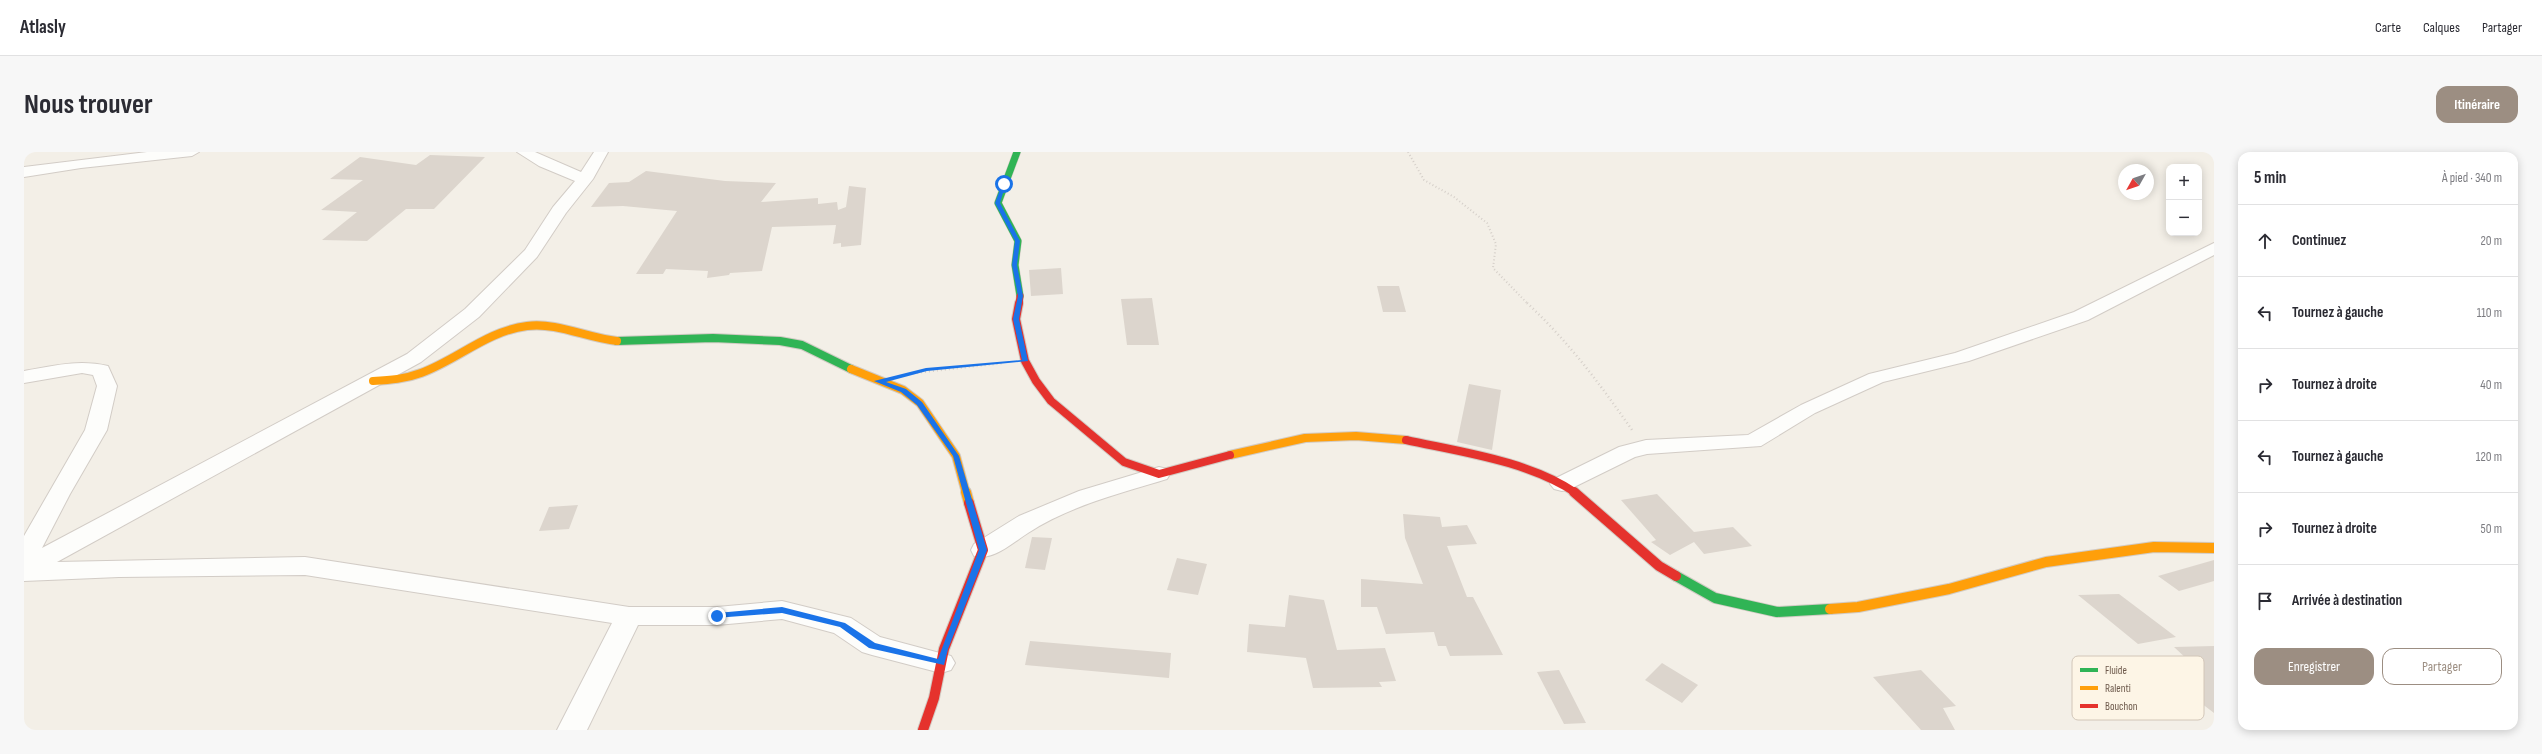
<!DOCTYPE html>
<html lang="fr">
<meta charset="utf-8">
<style>
body{margin:0;font-family:"Sofia Sans Condensed",sans-serif;background:#f7f7f7;color:#2b2b33}
.controls{position:absolute;right:12px;top:12px;display:grid;overflow:hidden;border-radius:8px;box-shadow:0 2px 10px #0003}
.controls button{width:36px;height:36px;display:grid;place-items:center;padding:0;border:0;border-bottom:1px solid #e1e1e2;background:#fff;color:#2b2b33;font:20px sans-serif}
.compass{position:absolute;left:2094px;top:12px;width:36px;height:36px;border-radius:50%;background:#fff;box-shadow:0 2px 10px #0003;rotate:230deg}
.stop{position:absolute;width:12px;height:12px;margin:-9px;border:3px solid #1a73e8;border-radius:50%;background:#fff}
.stop.end{background:#1a73e8;border-color:#fff;box-shadow:0 1px 4px #0008}
.list{margin:0;padding:0;list-style:none}
h2{display:flex;justify-content:space-between;align-items:center;height:52px;margin:0;padding:0 16px;font-size:17px}
h2 small{font-size:13px;font-weight:400;color:#7c7c81}
.list li{display:grid;grid-template-columns:26px 1fr auto;gap:12px;align-items:center;box-sizing:border-box;height:72px;padding:0 16px;border-top:1px solid #e1e1e2}
.list b{display:block;font-size:15px;white-space:nowrap}
.list em{font-size:13px;font-style:normal;color:#7c7c81}
.actions{display:flex;gap:8px;padding:12px 16px}
.actions a{flex:1;padding:9px 0;border:1px solid #9c8e82;border-radius:12px;text-align:center;font-size:14px;color:#9c8e82}
.actions .main{background:#9c8e82;color:#fff}
.icon{flex:none;width:22px;height:22px;fill:none;stroke:currentColor;stroke-width:2;stroke-linecap:round;stroke-linejoin:round}
.map{position:relative;flex:none;width:2190px;height:578px;overflow:hidden;border-radius:12px}
header{display:flex;align-items:center;gap:24px;box-sizing:border-box;height:56px;padding:0 20px;background:#fff;border-bottom:1px solid #e1e1e2}
header strong{font-size:19px}
nav{display:flex;gap:22px;margin-inline-start:auto;font-size:14px}
.intro{display:flex;align-items:center;justify-content:space-between;box-sizing:border-box;height:96px;padding:0 24px}
h1{margin:0;font-size:28px}
.button{padding:10px 18px;border-radius:12px;background:#9c8e82;color:#fff;font-size:14px;font-weight:700}
main{display:flex;gap:24px;padding:0 24px}
aside{flex:1;background:#fff;border-radius:12px;box-shadow:0 2px 10px #0003}
.map>svg:first-child{display:block}
.building{fill:#dcd5cd}
.lines{fill:none;stroke-linecap:round;stroke-linejoin:round}
.street-casing{stroke:#d2ccc6;stroke-width:2}
.fast-far2-casing{stroke:#d2cbc4;stroke-width:8}
.fast-far1-casing{stroke:#d2cbc4;stroke-width:10}
.fast-casing{stroke:#d2cbc4;stroke-width:12}
.slow-far1-casing{stroke:#d2cbc4;stroke-width:10}
.slow-casing{stroke:#d2cbc4;stroke-width:12}
.jam-far2-casing{stroke:#d2cbc4;stroke-width:8}
.jam-far1-casing{stroke:#d2cbc4;stroke-width:10}
.jam-casing{stroke:#d2cbc4;stroke-width:12}
.path-far1{stroke:#d5cfc9;stroke-width:2;stroke-dasharray:1 2.5;stroke-linecap:butt}
.path{stroke:#d5cfc9;stroke-width:2.5;stroke-dasharray:1 3;stroke-linecap:butt}
.street{fill:#fdfdfb;fill-rule:evenodd}
.fast-far2{stroke:#30b455;stroke-width:7}
.fast-far1{stroke:#30b455;stroke-width:8}
.fast{stroke:#30b455;stroke-width:10}
.slow-far1{stroke:#ff9f0a;stroke-width:8}
.slow{stroke:#ff9f0a;stroke-width:10}
.jam-far2{stroke:#e5322d;stroke-width:7}
.jam-far1{stroke:#e5322d;stroke-width:8}
.jam{stroke:#e5322d;stroke-width:10}
.route{fill:#1a73e8}
.key{fill:#fdf5e6;stroke:#d2c6b8;stroke-width:1}
.key-label{font-size:11px;fill:#6d594b}
</style>
<header>
<strong>Atlasly</strong>
<nav><a>Carte</a><a>Calques</a><a>Partager</a></nav>
</header>
<div class="intro"><h1>Nous trouver</h1><a class="button">Itinéraire</a></div>
<main>
<div class="map">
<svg width="2190" height="578" viewBox="0 0 2190 578">
<rect width="100%" height="100%" fill="#f3efe7"/>
<!-- building -->
<path class="building" d="M406 3 461 5 410 57H382L343 89 298 88 333 60 297 58 339 28 306 27 336 5 392 13Z
M622 19 701 29 752 31 737 50 794 46V52L813 50 814 58 822 55 825 34 842 36 837 93 817 95V91L809 92 812 73 748 75 738 119 706 121 705 123 683 126 684 119 642 117 639 122H612L653 59 599 54 567 55 585 31 605 30Z
M1037 116 1039 142 1007 144 1005 118Z
M1353 134H1375L1382 160H1359Z
M1128 146 1135 193H1103L1097 147Z
M1445 232 1477 238 1468 298 1433 290Z
M1633 342 1670 380 1709 375 1728 394 1680 402 1670 390 1646 403 1627 390 1632 388 1597 348Z
M554 353 545 377 515 379 525 355Z
M1379 362 1416 365 1418 375 1443 373 1453 392 1423 394 1443 445H1449L1479 503 1426 504 1422 494H1414L1410 480 1362 482 1353 455H1337V427L1399 432 1381 386Z
M1008 385 1028 386 1021 418 1001 416Z
M1153 406 1183 412 1174 443 1143 438Z
M2190 408V429L2155 439 2134 424Z
M2095 442 2152 485 2114 492 2054 443Z
M1265 443 1300 448 1313 498 1361 496 1372 529 1355 530 1358 535 1289 536 1282 506 1223 500 1225 472 1261 475Z
M1006 489 1147 501 1145 526 1001 513Z
M2190 494V561L2151 531 2180 523 2150 495Z
M1638 511 1674 533 1658 551 1621 528Z
M1535 518 1562 571 1540 572 1513 520Z
M1897 518 1932 554 1919 556 1931 578H1897L1849 525Z"/>
<g class="lines">
<defs>
<path id="street" d="M123 0H175L168 4 57 16 0 25V15Z
M493 0H511L557 20 570 0H584L569 27 542 61 513 105 455 165 397 210 33 410 281 405 605 455H693L758 449 827 466 856 485 927 504 931 511 927 518 917 521 848 503 838 500 810 481 758 467 693 473H614L563 578H533L588 471 281 423 95 425 0 429V384L61 278 73 234 69 223 58 221 0 231V219C29 214 55 207 84 214L93 234 83 278 46 342 18 396 383 202 441 157 501 98 529 55 551 29 515 14Z
M2190 91V103L2064 168 1945 209 1859 230 1791 261 1737 294 1623 302 1611 305 1546 337 1538 339 1530 337 1526 332 1530 327 1595 295 1622 288 1724 283 1777 253 1845 222 1931 201 2050 160Z
M1135 315 1143 317 1146 322 1143 327C1097 341 1045 354 1004 381 988 391 970 409 950 404L947 398 950 392 995 364 1055 339Z"/>
<path id="fast-far2" d="M993 0 974 51 994 89 991 113 996 144"/>
<path id="fast-far1" d="M593 189 689 186 756 189 778 193 827 217"/>
<path id="fast" d="M1652 424 1691 446 1753 460 1806 457"/>
<path id="slow-far1" d="M827 217 879 238 896 251 932 304 942 341
M349 229C366 228 381 227 397 221 433 208 463 179 503 174 533 170 563 186 593 189
M1206 303 1281 286 1332 284 1382 288"/>
<path id="slow" d="M942 340 945 351
M1806 457 1834 455 1925 437 2022 410 2130 395 2190 396"/>
<path id="jam-far2" d="M995 152 996 144"/>
<path id="jam-far1" d="M995 151 992 167 1001 209 1012 229 1027 249 1100 310 1135 322 1206 303
M1382 288C1437 300 1505 309 1552 341"/>
<path id="jam" d="M1550 340 1635 414 1652 424
M899 578 910 546 920 497 959 398 945 351"/>
</defs>
<!-- street casing -->
<use href="#street" class="street-casing"/>
<!-- fast-far2 casing -->
<use href="#fast-far2" class="fast-far2-casing"/>
<!-- fast-far1 casing -->
<use href="#fast-far1" class="fast-far1-casing"/>
<!-- fast casing -->
<use href="#fast" class="fast-casing"/>
<!-- slow-far1 casing -->
<use href="#slow-far1" class="slow-far1-casing"/>
<!-- slow casing -->
<use href="#slow" class="slow-casing"/>
<!-- jam-far2 casing -->
<use href="#jam-far2" class="jam-far2-casing"/>
<!-- jam-far1 casing -->
<use href="#jam-far1" class="jam-far1-casing"/>
<!-- jam casing -->
<use href="#jam" class="jam-casing"/>
<!-- path-far1 -->
<path class="path-far1" d="M1384 0 1400 28 1430 45 1463 71 1472 92 1469 116 1504 152"/>
<!-- path -->
<path class="path" d="M1503 151C1544 189 1576 232 1608 278
M889 221 979 211"/>
<!-- street -->
<use href="#street" class="street"/>
<!-- fast-far2 -->
<use href="#fast-far2" class="fast-far2"/>
<!-- fast-far1 -->
<use href="#fast-far1" class="fast-far1"/>
<!-- fast -->
<use href="#fast" class="fast"/>
<!-- slow-far1 -->
<use href="#slow-far1" class="slow-far1"/>
<!-- slow -->
<use href="#slow" class="slow"/>
<!-- jam-far2 -->
<use href="#jam-far2" class="jam-far2"/>
<!-- jam-far1 -->
<use href="#jam-far1" class="jam-far1"/>
<!-- jam -->
<use href="#jam" class="jam"/>
</g>
<!-- route -->
<path class="route" d="M982 31 976 51 996 89 993 113 999 144 995 167 1004 209 903 219 862 230 882 237 898 250 935 304 963 398 924 497 920 513 845 496 816 475 758 461 691 466 689 464 693 461 758 455 821 471 851 491 914 507 955 398 929 304 893 253 877 240 850 229 902 216 998 208 989 167 994 144 988 113 991 89 971 51 978 32Z"/>
<!-- legend -->
<rect x="2048" y="504" width="132" height="64" rx="6" class="key"/>
<rect x="2056" y="516" width="18" height="4" fill="#30b455"/>
<rect x="2056" y="534" width="18" height="4" fill="#ff9f0a"/>
<rect x="2056" y="552" width="18" height="4" fill="#e5322d"/>
<g class="key-label">
<text x="2081" y="522">Fluide</text>
<text x="2081" y="540">Ralenti</text>
<text x="2081" y="558">Bouchon</text>
</g>
</svg>
<div class="controls">
<button>+</button>
<button>−</button>
</div>
<svg class="compass" viewBox="-18 -18 36 36"><path d="M0-13l5 13h-10z" fill="#e53935"/><path d="M0 13l5-13h-10z" fill="#7c7c81"/></svg>
<div class="stop" style="left:980px;top:32px"></div>
<div class="stop end" style="left:693px;top:464px"></div>
</div>
<aside>
<h2>5 min<small>À pied · 340 m</small></h2>
<ul class="list">
<li><svg class="icon" aria-label="ahead" viewBox="0 0 24 24"><path d="M12 20V5M6 11l6-6 6 6"/></svg><div><b>Continuez</b></div><em>20 m</em></li>
<li><svg class="icon" aria-label="left" viewBox="0 0 24 24"><path d="M17 20v-9H6M10 6l-5 5 5 5"/></svg><div><b>Tournez à gauche</b></div><em>110 m</em></li>
<li><svg class="icon" aria-label="right" viewBox="0 0 24 24"><path d="M7 20v-9h11M14 6l5 5-5 5"/></svg><div><b>Tournez à droite</b></div><em>40 m</em></li>
<li><svg class="icon" aria-label="left" viewBox="0 0 24 24"><path d="M17 20v-9H6M10 6l-5 5 5 5"/></svg><div><b>Tournez à gauche</b></div><em>120 m</em></li>
<li><svg class="icon" aria-label="right" viewBox="0 0 24 24"><path d="M7 20v-9h11M14 6l5 5-5 5"/></svg><div><b>Tournez à droite</b></div><em>50 m</em></li>
<li><svg class="icon" aria-label="arrive" viewBox="0 0 24 24"><path d="M6 21V4h12l-3 4 3 4H6"/></svg><div><b>Arrivée à destination</b></div></li>
</ul>
<div class="actions"><a class="main">Enregistrer</a><a>Partager</a></div>
</aside>
</main>
